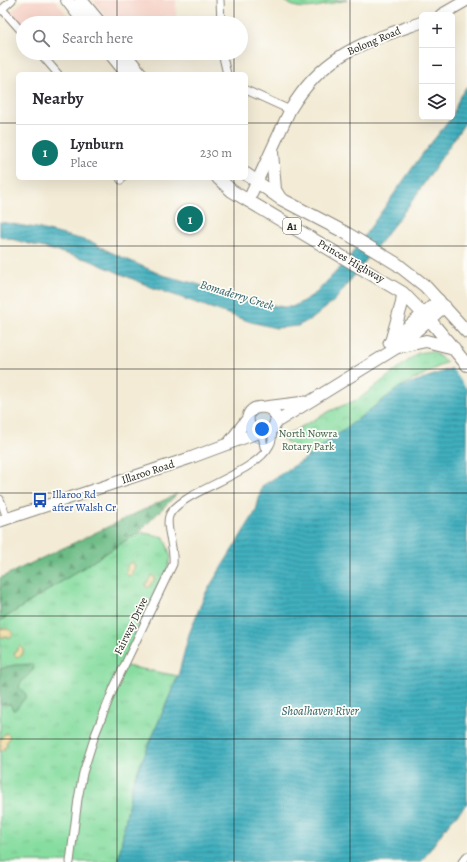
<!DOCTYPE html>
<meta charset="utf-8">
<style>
body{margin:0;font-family:Alegreya,serif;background:#f2f2f3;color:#2b2b33}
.controls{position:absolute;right:12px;top:12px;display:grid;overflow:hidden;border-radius:6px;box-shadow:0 4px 16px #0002}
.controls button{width:36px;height:36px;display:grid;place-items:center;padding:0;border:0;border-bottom:1px solid #e1e1e2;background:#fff;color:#2b2b33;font:20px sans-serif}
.you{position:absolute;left:262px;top:429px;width:14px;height:14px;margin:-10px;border:3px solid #fff;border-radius:50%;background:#1a73e8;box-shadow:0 0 0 6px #1a73e833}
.badge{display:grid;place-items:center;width:26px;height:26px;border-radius:50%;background:#0f766e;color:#fff;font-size:13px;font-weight:700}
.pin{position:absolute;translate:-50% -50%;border:2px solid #fff;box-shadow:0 1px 4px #0006}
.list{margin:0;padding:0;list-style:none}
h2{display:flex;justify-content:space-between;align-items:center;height:52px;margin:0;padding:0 16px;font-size:17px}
h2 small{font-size:13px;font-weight:400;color:#7c7c81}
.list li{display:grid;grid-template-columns:26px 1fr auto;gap:12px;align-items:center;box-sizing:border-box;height:56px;padding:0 16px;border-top:1px solid #e1e1e2}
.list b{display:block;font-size:15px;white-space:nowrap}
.list p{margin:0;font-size:13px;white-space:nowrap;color:#7c7c81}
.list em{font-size:13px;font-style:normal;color:#7c7c81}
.icon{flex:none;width:22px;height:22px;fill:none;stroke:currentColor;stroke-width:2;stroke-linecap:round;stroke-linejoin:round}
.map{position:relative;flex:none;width:467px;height:862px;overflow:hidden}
.search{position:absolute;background:#fff;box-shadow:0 4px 16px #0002;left:16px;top:16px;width:232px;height:44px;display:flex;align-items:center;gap:10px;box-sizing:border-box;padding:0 14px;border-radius:22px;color:#7c7c81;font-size:15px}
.panel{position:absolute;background:#fff;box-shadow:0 4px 16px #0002;left:16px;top:72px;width:232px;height:108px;border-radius:6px}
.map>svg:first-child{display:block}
.built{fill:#f7d1c6}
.grass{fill:url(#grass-tufts);stroke:#527c5e}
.forest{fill:url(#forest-firs);stroke:#446c51}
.wetland{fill:url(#wetland-marsh);stroke:#527c5e}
.sand{fill:url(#sand-dots);stroke:#857b5d}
.park{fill:url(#park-crowns);stroke:#527c5e}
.water{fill:url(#water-rules);stroke:#2e666d}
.pier{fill:#f3ebd5}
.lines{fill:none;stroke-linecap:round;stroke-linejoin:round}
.minor-casing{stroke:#888478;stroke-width:9}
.secondary-casing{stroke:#888478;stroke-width:13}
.trunk-casing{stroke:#888478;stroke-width:14}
.minor{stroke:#fff;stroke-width:7}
.secondary{stroke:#fff;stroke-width:11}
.trunk{stroke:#fff;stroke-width:12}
.grid{fill:none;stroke:#1c1c1c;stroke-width:1;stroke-opacity:0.55}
.labels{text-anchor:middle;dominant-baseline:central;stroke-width:3.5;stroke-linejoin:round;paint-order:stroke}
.shield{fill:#fdfcf7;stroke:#605f5e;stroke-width:1}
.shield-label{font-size:10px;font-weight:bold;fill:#1c1c1c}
.street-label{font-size:11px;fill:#1c1c1c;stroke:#fdfcf7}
.park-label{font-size:11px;fill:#41604a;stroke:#fdfcf7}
.transit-label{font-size:11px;fill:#164399;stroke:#fdfcf7;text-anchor:start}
.water-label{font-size:12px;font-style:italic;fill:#2d5e65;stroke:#fdfcf7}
</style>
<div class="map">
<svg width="467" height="862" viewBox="0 0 467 862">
<defs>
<pattern id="grass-tufts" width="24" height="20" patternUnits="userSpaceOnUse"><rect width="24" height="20" fill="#87dda0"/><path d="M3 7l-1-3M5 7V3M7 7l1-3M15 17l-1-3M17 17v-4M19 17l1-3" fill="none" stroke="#74bd89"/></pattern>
<pattern id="forest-firs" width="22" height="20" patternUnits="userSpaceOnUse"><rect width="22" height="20" fill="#6dbc86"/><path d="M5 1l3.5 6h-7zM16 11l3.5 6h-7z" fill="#59986d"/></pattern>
<pattern id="wetland-marsh" width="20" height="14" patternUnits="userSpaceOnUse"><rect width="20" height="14" fill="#87dda0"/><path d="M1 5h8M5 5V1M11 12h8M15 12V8" fill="none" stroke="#74bd89"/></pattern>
<pattern id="sand-dots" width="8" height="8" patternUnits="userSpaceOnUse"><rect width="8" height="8" fill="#eeda9e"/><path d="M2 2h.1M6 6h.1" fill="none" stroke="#ccba88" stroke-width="1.8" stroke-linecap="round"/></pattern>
<pattern id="park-crowns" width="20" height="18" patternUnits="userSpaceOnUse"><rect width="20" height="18" fill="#87dda0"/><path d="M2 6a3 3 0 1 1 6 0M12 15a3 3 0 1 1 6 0" fill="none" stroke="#74bd89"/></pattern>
<pattern id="water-rules" width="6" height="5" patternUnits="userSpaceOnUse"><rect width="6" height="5" fill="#41afbe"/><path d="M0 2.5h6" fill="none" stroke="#368e9a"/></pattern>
</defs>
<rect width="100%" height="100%" fill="#fdfcf7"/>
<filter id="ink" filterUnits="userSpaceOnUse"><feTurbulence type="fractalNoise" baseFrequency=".025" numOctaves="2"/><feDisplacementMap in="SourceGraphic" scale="8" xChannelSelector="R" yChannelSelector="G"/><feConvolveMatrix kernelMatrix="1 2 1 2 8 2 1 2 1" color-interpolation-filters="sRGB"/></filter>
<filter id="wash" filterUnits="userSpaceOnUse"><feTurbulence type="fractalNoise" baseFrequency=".012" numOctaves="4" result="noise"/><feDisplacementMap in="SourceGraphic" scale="16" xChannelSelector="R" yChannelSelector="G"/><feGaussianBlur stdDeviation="0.9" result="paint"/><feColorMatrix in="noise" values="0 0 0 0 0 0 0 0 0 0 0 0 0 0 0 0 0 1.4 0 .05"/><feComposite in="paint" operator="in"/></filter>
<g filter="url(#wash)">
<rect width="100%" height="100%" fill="#f3ebd5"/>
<!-- built -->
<path class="built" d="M25 0H55L74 23H23V29L10 13Z
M93 0H176V23H112Z"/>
<!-- grass -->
<path class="grass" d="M139 532 164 537 171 557 166 574 121 665 178 676 132 784 118 862H0V621Z"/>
<!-- forest -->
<path class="forest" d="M177 494 139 532 0 621V578Z
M32 664 34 668C30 675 22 679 19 687L26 694V697L15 710H13L10 704H0V669L14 665Z"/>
<!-- wetland -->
<path class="wetland" d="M284 0H347C328 3 300 16 284 0Z"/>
<!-- sand -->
<path class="sand" d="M133 562 135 566 131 575 128 576 126 573 128 564Z
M152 575 154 576 155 579 148 588 145 586Z
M0 629C5 628 11 629 13 634L11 637H0Z
M20 646 23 648V654L19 657 15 656 14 654Z
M5 733H7L10 736 4 750 0 751V740Z"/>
<!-- park -->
<path class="park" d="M432 351 447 362 400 387 308 457 281 438 330 411 359 399 418 353Z"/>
<!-- water -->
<path class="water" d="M467 86V120L410 204 335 300 316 316 298 326 276 328 251 322 151 287 89 260 0 236V222L36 228 92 242 108 251 162 275 197 284 228 296 283 307H292L300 303 316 293 348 259 423 153 452 117 460 96Z
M467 363V804L449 823 421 862H118L132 784 178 676 189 634 205 594 256 511 262 486 308 457 400 387Z"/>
<!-- pier -->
<path class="pier" d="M467 361V389L451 367Z"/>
</g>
<g filter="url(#ink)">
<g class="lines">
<defs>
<path id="minor" d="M220 0 221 23
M2 9 23 33
M0 11 12 0
M40 53 58 74
M222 53 227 74
M246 90 290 110
M120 178 121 180
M262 434 264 447 267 449
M0 499 7 518
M70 862 78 799 83 773 95 735 114 687 173 564C175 548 165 527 169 516 178 492 255 475 270 445 273 441 273 433 273 427
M462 862 467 856"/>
<path id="secondary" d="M441 15 467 0
M248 201 290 110C324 53 363 43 422 22
M389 343 439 300
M265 407 305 402
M275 423 398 347 445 306
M228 444 248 418
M0 521 190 458 257 433C264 434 270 433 274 426 287 404 238 398 250 427L257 433"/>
<path id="trunk" d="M67 0 85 23
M81 0 100 23
M110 53 127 74
M124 53 141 74
M272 152 275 190 280 198
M246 174 281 199 346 233 397 264 425 286 467 332
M218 178 232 191 403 293 434 325 467 365
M391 342 402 303 403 293
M398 347 426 341 454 348"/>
</defs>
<!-- minor casing -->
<use href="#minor" class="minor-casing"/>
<!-- secondary casing -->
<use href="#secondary" class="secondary-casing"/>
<!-- trunk casing -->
<use href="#trunk" class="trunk-casing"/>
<!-- minor -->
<use href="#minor" class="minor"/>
<!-- secondary -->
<use href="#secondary" class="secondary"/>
<!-- trunk -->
<use href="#trunk" class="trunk"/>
</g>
</g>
<!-- grid -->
<path class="grid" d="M117 0V23M234 0V23M350 0V862M117 53V74M234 53V74M0 123H18M246 123H467M117 178V862M234 178V862M0 246H467M0 369H467M0 493H467M0 616H467M0 739H467"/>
<!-- icons -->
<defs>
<symbol id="bus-bare" viewBox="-9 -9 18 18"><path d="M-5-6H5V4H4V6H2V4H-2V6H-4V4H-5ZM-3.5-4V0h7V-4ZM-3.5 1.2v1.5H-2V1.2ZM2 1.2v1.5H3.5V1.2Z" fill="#1a4fb4" stroke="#fdfcf7" stroke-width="2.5" paint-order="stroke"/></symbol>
</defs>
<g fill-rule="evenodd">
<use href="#bus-bare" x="29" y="489" width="22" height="22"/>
</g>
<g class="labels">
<!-- shield labels -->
<rect class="shield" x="283" y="218" width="18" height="16" rx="3"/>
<g class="shield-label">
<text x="292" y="226">A1</text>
</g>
<!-- street labels -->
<g class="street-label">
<text transform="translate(374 41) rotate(-23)">Bolong Road</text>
<text transform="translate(351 261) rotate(30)">Princes Highway</text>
<text transform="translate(148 472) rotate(-18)">Illaroo Road</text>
<text transform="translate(131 626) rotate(-64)">Fairway Drive</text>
</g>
<!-- park labels -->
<g class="park-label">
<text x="308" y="433">North Nowra<tspan x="308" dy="13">Rotary Park</tspan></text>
</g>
<!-- transit labels -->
<g class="transit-label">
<text x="52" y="494">Illaroo Rd<tspan x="52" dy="13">after Walsh Cr</tspan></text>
</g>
<!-- water labels -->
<g class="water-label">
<text transform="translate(237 295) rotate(17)">Bomaderry Creek</text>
<text x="320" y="711">Shoalhaven River</text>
</g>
</g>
</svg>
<div class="controls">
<button>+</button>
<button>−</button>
<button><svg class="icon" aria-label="layers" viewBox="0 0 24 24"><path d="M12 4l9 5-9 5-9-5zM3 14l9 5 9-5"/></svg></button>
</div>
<div class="you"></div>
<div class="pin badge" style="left:190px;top:219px">1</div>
<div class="search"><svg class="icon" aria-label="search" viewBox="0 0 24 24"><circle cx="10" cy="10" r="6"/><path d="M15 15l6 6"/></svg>Search here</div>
<section class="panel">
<h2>Nearby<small></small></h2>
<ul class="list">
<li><span class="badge">1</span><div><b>Lynburn</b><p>Place</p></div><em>230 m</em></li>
</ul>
</section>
</div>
